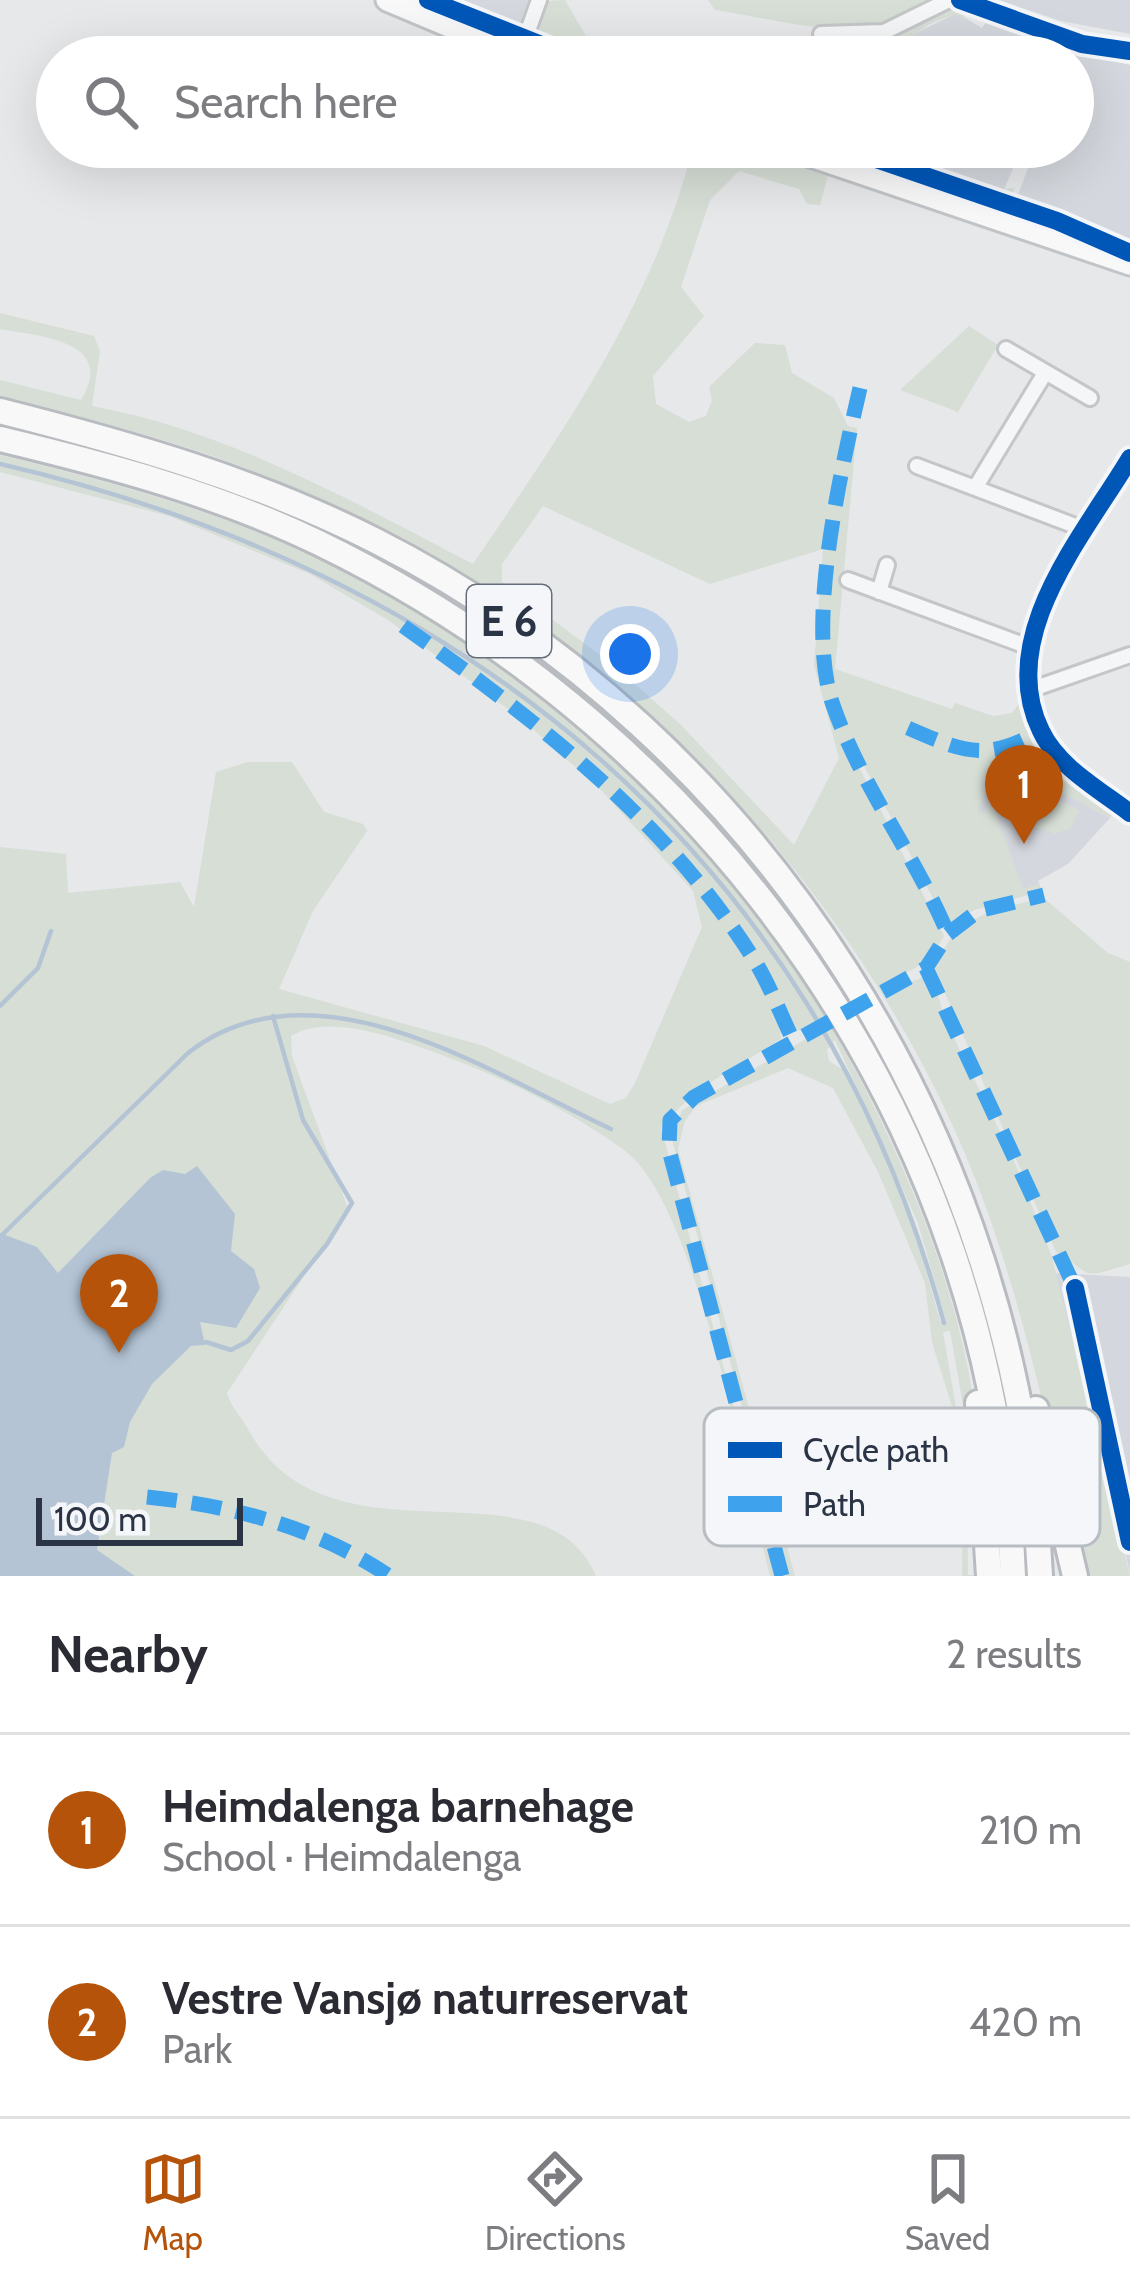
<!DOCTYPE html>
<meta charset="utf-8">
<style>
body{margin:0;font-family:Cabin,sans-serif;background:#f7f7f7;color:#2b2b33}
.scale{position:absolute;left:36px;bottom:30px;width:207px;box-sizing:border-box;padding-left:12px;border:6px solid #2b3445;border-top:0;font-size:33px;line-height:42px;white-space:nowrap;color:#2b3445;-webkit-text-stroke:9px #f4f6f9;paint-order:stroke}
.you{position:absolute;left:630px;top:654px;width:42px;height:42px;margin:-30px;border:9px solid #fff;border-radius:50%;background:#1a73e8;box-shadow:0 0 0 18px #1a73e833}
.badge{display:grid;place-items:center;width:78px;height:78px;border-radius:50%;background:#b45309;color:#fff;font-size:39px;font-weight:700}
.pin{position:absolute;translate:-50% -99px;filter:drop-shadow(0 3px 6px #0008)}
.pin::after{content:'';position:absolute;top:63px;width:42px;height:36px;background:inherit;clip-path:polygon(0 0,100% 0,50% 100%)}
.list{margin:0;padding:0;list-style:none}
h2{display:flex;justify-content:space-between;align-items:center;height:156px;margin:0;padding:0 48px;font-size:51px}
h2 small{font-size:39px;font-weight:400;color:#7c7c81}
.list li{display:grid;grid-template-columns:78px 1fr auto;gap:36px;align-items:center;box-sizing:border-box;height:192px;padding:0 48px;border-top:3px solid #e1e1e2}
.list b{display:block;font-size:45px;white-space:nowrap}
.list p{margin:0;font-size:39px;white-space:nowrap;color:#7c7c81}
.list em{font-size:39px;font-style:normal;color:#7c7c81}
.icon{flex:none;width:66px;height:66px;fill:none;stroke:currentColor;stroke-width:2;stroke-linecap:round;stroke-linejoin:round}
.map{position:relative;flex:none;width:1130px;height:1576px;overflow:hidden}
.search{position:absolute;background:#fff;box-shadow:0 12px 48px #0002;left:36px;right:36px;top:36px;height:132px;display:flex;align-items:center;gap:30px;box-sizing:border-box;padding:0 42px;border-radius:66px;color:#7c7c81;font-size:45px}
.sheet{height:540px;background:#fff}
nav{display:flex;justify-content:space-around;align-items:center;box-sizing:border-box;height:168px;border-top:3px solid #e1e1e2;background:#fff;font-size:33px;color:#7c7c81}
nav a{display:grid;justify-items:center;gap:6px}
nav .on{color:#b45309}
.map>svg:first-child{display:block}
.built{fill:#d4d7dd}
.green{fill:#d6ded6;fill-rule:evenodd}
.water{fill:#b4c4d5}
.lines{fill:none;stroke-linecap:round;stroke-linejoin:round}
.stream{stroke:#b4c4d5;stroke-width:4.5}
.minor-casing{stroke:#c4c6c8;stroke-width:20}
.primary-casing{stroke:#c2c5c8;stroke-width:27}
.motorway-casing{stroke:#b8bbbf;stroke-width:30}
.minor{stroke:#f5f6f7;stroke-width:14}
.primary{stroke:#f8f8f8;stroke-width:21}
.motorway{stroke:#f8f8f8;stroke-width:24}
.quiet{stroke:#3ea3ec;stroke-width:15;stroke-dasharray:30 15;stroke-linecap:butt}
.cycleway-casing{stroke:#f4f6f9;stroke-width:26}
.cycleway{stroke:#0057b8;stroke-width:18}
.labels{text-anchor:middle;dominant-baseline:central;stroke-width:9;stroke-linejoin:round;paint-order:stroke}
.shield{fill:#f4f6f9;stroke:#676e7b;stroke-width:3}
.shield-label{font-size:42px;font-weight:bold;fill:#2b3445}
.key{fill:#f4f6f9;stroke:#b8bcc3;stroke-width:3}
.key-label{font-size:33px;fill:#2b3445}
</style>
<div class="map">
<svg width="1130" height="1576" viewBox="0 0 1130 1576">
<rect width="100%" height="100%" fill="#e6e8ea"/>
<!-- built -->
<path class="built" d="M458 0H528L519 27Z
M999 0H1130V34L1061 21Z
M957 13 982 28 986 22 1043 41 1056 49 1053 57H902L910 36Z
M1075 52 1130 65V248L1015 203 1036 147H1073L1070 57Z
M1022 147 1003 192 865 148V147Z
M1001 761 1110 818 1068 864 1038 881 1042 891 973 910 949 929 976 811Z
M1054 1273 1130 1277V1573L1096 1427Z"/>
<!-- green -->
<path class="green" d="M433 0H458L513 22 518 31Z
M565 0 598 57H578L535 42 548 1Z
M708 0H932C878 53 781 19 715 10Z
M951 6 965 10 963 19 956 14C929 23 912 29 902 57H892L898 33Z
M693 147H746L828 175 820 205 807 204 799 189 739 171 710 200 681 287 704 316 653 376 656 404 689 422 706 416 712 400 709 387 755 343 785 345 792 373 834 398 848 426 857 428 835 669 952 709 955 703 993 716 1012 713 1021 701C1038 754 1068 781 1113 813L1110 818 1001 762 977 811 984 814 998 786 1008 785 1013 801 1000 799 994 808 1023 889 1038 884 1042 891 973 910 949 929 860 758 855 759 944 936 931 959 897 978 902 985 924 977 935 984 945 1020 1013 1158 1052 1257 1130 1576H1082C1046 1418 1015 1254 944 1107 803 812 541 578 235 464 159 436 79 416 0 397V380L81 400C118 340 37 336 0 329V313L94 336 100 351 92 406C226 430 354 502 473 564 563 431 653 305 693 147ZM543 506 710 584 823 549 814 665 839 758 794 845 681 725 612 664 502 582V564Z
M848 147 992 190 1015 188 1009 199 1002 200Z
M851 154 1002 206 849 159Z
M969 326 998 345 958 412 900 390Z
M0 421C72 441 149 457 219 483 396 549 547 652 683 782L677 785C569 680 440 575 296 523 199 487 98 460 0 429Z
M0 455C115 483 230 514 336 567 596 697 788 903 903 1169 944 1262 975 1365 981 1467 984 1503 979 1540 978 1576H962L963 1489 957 1423 932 1342 925 1283 878 1172 833 1088 788 1068 696 1106 685 1121 678 1149 795 1576H786L672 1139 682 1110 813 1035 809 1027 795 1031 787 1019 780 1022 781 1039 696 1091 661 1127 778 1576H770C745 1481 697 1203 624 1150 568 1110 505 1078 439 1054 399 1039 329 1012 291 1036L292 1056 348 1209 227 1393C231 1408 242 1417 249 1431 330 1576 544 1453 596 1576H0V847L66 854 68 893 180 882 194 907 216 772 248 762H292L324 812 363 824 367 831 313 911 279 989 484 1046 610 1104 626 1098 635 1083 702 927 693 891 602 791 524 721 388 620 310 574 169 516 0 472ZM835 1040 918 1223 946 1321H940L911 1216 855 1088 844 1070 829 1061 827 1050ZM950 1331 973 1461 974 1575H968L967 1472 943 1332Z
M1061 801 1080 811 1070 829 1055 834 1034 827Z
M726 826 813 935 929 1138 1001 1352 1031 1576H1023C1006 1287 903 1053 720 831Z
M1045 899 1108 953 1130 962V1264C1076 1280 1097 1276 1056 1252L935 970C950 918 997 906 1045 899Z"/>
<!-- water -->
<path class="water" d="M197 1166 235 1214 231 1251 254 1269 260 1288 236 1328 200 1322 205 1345 191 1346 152 1384 130 1422 124 1447 112 1453 97 1550 135 1576H0V1233L37 1247 58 1273 150 1178 163 1170 185 1174Z"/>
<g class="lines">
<!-- stream -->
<path class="stream" d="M0 464C463 571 817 853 944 1323
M0 1006 38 968 51 931
M2 1235 188 1053C314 954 492 1074 611 1129
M206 1342 231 1350 248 1341 327 1244 352 1203 303 1120 273 1016"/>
<defs>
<path id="minor" d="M960 0 1082 44 1130 51
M821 34 884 32 949 0
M519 56 539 0
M1006 349 1090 398
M1130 458C1084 535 995 637 1041 731 1058 767 1100 790 1130 813
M917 466 1086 530
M975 488 1045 373
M848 580 1029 647
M879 592 887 565
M1030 690 1130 655
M1075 1288 1130 1542"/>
<path id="primary" d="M387 0 523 57
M784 147 1130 264"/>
<path id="motorway" d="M0 411C130 444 256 480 376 541 765 739 1018 1143 1040 1576
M0 439C108 465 218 494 319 543 717 736 995 1129 1013 1576
M978 1403 989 1576
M1036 1409 1075 1576"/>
</defs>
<!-- minor casing -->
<use href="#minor" class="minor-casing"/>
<!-- primary casing -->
<use href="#primary" class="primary-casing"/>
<!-- motorway casing -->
<use href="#motorway" class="motorway-casing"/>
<!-- minor -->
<use href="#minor" class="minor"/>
<!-- primary -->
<use href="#primary" class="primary"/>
<!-- motorway -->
<use href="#motorway" class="motorway"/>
<!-- quiet -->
<path class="quiet" d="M860 388C841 470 805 625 833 705 861 786 915 855 948 934
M403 626C534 718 666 820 753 958 769 983 780 1013 793 1040
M908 728C963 752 986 762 1040 731
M926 968 1075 1288
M147 1497C233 1506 316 1527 389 1576
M782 1576 669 1150 670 1120 694 1097 926 968 948 934 978 911 1044 895"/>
<defs>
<path id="cycleway" d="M428 0 572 57
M960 0 1082 44 1130 51
M841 147 1057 221 1130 253
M1130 458C1084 535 995 637 1041 731 1058 767 1100 790 1130 813
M1075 1288 1130 1542"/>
</defs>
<!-- cycleway casing -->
<use href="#cycleway" class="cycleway-casing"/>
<!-- cycleway -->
<use href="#cycleway" class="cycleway"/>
</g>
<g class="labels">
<!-- shield labels -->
<rect class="shield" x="467" y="585" width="84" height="72" rx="9"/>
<g class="shield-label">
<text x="509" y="621">E 6</text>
</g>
</g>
<!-- legend -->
<rect x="704" y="1408" width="396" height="138" rx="18" class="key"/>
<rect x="728" y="1442" width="54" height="16" fill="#0057b8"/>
<rect x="728" y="1496" width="54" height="16" fill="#3ea3ec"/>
<g class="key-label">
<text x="803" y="1462">Cycle path</text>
<text x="803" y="1516">Path</text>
</g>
</svg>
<div class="scale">100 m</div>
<div class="you"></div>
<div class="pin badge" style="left:1024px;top:844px">1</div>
<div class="pin badge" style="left:119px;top:1353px">2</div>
<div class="search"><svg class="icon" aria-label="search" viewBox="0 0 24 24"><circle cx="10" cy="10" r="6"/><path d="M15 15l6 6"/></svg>Search here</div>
</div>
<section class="sheet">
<h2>Nearby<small>2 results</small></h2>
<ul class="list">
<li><span class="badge">1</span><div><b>Heimdalenga barnehage</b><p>School · Heimdalenga</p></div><em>210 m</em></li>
<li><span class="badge">2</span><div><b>Vestre Vansjø naturreservat</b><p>Park</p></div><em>420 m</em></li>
</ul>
</section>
<nav>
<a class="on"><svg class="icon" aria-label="map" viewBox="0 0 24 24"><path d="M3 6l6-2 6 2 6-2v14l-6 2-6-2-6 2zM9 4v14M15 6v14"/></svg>Map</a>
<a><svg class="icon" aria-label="directions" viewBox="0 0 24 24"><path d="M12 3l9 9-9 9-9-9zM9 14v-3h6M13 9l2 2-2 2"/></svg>Directions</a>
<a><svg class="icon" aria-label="saved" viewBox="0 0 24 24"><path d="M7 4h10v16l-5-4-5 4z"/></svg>Saved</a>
</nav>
